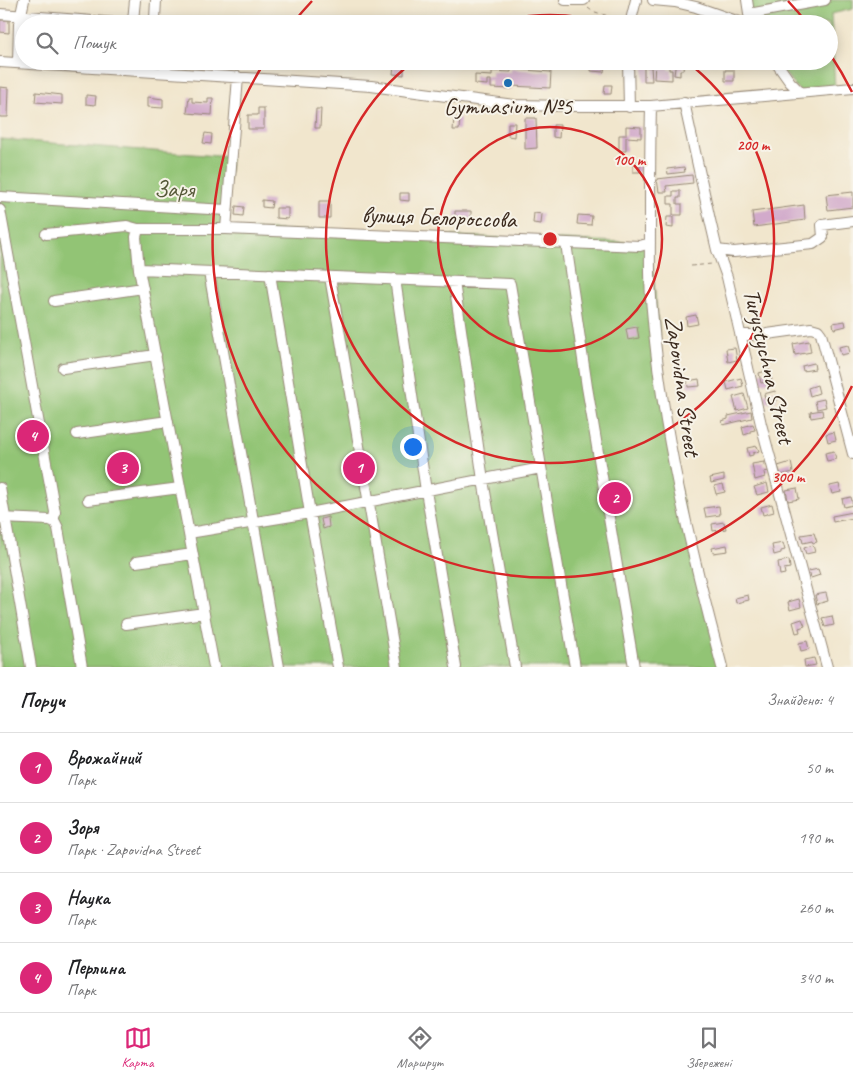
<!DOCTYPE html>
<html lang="uk">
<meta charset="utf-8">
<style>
body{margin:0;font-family:Caveat,sans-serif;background:#f6f6f6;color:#202124}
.you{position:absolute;left:412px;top:446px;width:18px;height:18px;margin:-12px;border:4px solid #fff;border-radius:50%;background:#1a73e8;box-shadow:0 0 0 8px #1a73e833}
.badge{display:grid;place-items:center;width:32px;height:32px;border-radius:50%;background:#db2777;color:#fff;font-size:16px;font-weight:700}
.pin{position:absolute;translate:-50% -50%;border:2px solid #fff;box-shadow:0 1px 5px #0006}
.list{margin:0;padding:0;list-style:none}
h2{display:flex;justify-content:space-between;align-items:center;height:65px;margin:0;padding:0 20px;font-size:21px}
h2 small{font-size:16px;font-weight:400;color:#757577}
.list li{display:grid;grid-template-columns:32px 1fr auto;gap:15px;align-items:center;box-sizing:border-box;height:70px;padding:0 20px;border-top:1px solid #e0e0e0}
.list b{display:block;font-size:19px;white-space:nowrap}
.list p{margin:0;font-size:16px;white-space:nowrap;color:#757577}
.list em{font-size:16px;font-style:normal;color:#757577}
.icon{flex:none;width:28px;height:28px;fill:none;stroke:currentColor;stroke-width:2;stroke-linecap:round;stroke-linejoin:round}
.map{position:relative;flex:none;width:853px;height:667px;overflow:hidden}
.search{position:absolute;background:#fff;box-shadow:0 2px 12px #0003;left:15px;right:15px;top:15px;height:55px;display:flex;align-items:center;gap:12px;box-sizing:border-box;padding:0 18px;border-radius:28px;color:#757577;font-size:19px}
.sheet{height:345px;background:#fff}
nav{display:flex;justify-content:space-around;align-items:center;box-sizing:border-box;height:70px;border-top:1px solid #e0e0e0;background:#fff;font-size:14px;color:#757577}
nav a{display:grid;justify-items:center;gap:2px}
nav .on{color:#db2777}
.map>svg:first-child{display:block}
.green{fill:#92c474;stroke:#667749}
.building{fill:#d2aacb}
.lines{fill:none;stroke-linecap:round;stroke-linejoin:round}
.minor-casing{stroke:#968876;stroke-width:12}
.path{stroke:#968876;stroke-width:1;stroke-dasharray:4 4;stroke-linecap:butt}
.minor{stroke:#fff;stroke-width:10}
.ring{fill:none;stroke:#d62828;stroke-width:2.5}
.poi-dot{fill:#1f6fb2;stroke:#f7f3e8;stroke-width:2}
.labels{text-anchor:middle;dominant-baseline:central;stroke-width:4;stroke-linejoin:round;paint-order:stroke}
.poi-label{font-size:24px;fill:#3b2a1e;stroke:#f7f3e8}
.park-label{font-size:24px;fill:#555838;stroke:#f7f3e8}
.street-label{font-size:24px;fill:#3b2a1e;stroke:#f7f3e8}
.centre{fill:#d62828;stroke:#f7f3e8;stroke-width:2.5}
.ring-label{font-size:15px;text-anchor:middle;font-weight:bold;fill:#d62828;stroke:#f7f3e8;stroke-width:4;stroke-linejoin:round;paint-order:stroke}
</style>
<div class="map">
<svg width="853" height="667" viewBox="0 0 853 667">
<rect width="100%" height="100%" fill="#f7f3e8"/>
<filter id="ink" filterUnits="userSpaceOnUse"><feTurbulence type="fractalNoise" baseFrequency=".02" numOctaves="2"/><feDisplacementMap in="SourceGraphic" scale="10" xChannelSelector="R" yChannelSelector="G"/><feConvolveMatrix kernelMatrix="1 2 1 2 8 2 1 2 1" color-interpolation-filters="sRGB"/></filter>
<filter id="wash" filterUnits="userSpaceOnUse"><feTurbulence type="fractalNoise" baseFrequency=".0096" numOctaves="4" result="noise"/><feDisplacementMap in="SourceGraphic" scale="20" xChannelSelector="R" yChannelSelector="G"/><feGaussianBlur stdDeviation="1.12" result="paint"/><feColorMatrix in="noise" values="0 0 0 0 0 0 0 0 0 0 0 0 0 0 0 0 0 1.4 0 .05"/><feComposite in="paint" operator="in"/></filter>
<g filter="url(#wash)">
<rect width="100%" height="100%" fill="#f1e6cd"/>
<!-- green -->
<path class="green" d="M747 0H853V9L831 14 835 89 800 92 775 61H829V24H751Z
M0 139 231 157 224 228 650 243 671 452 722 667H0Z"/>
<g id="blocks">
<!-- building -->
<path class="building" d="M0 20H9V33L0 32Z
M655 61H669V70H672V80L654 79Z
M676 61H684L683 70H680V76L674 75Z
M592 62 605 63 604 72 591 71Z
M394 64H404V75L393 74Z
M644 67H651L652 81H644Z
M511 69 551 72 550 88 512 86V89L491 88V80H487V85L475 84V75L492 76V71L511 72Z
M725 70H734V81H725Z
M605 85H612L611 94H604Z
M0 87 9 88 8 117H0Z
M36 92 62 95V104L35 102Z
M86 95 96 96 95 105 86 104Z
M148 97 163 99V108L148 107Z
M189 97H192V102L208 103V98H213L212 115 187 113Z
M258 108H264V129H248V115H258Z
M316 109H321L320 128H315Z
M454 118H460L459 130H453Z
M525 118H536L537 148 525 149Z
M508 123H515L514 137 508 136Z
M553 125H560L559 138 553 137Z
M626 126 641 127V138L626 137V151H619V135H626Z
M205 133 212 134 211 144 203 143Z
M633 161H640V172H633Z
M684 167 685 172 668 174 667 169Z
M692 175 693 183 666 186 667 192H659L657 179Z
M673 191H680V198H677V204H682V215H673V204H668V196H673Z
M853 192V207L828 210 826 195Z
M400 193H409V201L400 200Z
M262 200 272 201 271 208 262 207Z
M319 201H330V218H319Z
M804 205 805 220 754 227 752 212Z
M236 206 244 207 243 216 235 215Z
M276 208H288V219L276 218Z
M455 211H471V220L455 219Z
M534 213 542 214 541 224 533 223Z
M578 215 592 216 591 225 577 224Z
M667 217H673V228L666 227Z
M696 315 698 324 687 326 686 317Z
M845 321 846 326 834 329 833 323Z
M637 327 639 338 628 340 626 329Z
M809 341 811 352 795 355 793 344Z
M848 345 850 353 841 355 839 347Z
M735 348 737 360 728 362 726 349Z
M814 363 815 369 803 371 802 366Z
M770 370 772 381 761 383 759 373Z
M741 378 743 386 728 390 726 382Z
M699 379 700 386 688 387 687 381Z
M817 385 819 393 810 396 808 388Z
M775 391 777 400 766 403 764 394Z
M744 394 748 408 737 411 733 397Z
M824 399 826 407 817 409 815 401Z
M822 410 823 416 811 418 810 412Z
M751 411 752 418 723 425 722 421 728 419V416Z
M753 424 755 430 750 431V433L744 435 742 427Z
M834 432 836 440 828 442 826 434Z
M757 446 759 451 753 453V455L749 456 747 448Z
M834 451 836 459 827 461 825 453Z
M764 462V466L768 465 769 471 764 472 765 477 755 480 752 464Z
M791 462 793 472 781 475 778 466Z
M724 475V480L711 483 710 478Z
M767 483 769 492 757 495 754 487Z
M723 484 725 492 716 494 714 486Z
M839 484 841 492 832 494 830 486Z
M797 488 799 499 788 501 786 490Z
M851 497 853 505 844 507 842 499Z
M772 504 774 512 763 515 761 507Z
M719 506 720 515 706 517 704 508Z
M853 512V518L833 522 832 516Z
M328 517 329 527 323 529 321 519Z
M724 522 726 529 713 531 712 524Z
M814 533 817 542 813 543 812 541 803 543 801 535Z
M783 543 785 550 781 551V553L774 555 772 545Z
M727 545 728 551 713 553 712 548Z
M813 545 815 552 806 554 804 548Z
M789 560 790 568 784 569 785 574 780 575 778 562Z
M818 569 820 575 811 578 809 571Z
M826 593 828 601 817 604 815 595Z
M748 595 749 600 736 603 735 598Z
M799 599 801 607 790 610 788 602Z
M832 616 834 625 825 627 822 618Z
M802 619 805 626 799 628 800 632 796 633 793 622Z
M807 641 809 649 801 651 799 643Z
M814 658 816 665 805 667 804 660Z"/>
</g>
</g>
<g filter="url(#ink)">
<use href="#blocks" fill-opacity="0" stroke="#968876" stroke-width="1"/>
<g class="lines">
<defs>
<path id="minor" d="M565 0H584
M653 0 675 2 696 7 745 24
M747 0 750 20
M0 14 80 20V24
M749 14 825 0
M155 19 156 0
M80 20 128 24
M129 24 133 21 135 0
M630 24 636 0
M628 61 629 107
M775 61 790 82 800 92
M0 62 371 86 514 105 571 106H651L853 88
M18 63 19 24 24 0
M684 102 710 220 717 250 727 277 761 424 827 667
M651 106C650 146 650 186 650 227 650 255 649 283 652 310 662 432 691 550 722 667
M0 197 227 210
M0 210 55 512 54 518 50 520 0 518
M226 229 238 77
M46 234 127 226 138 229
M566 243 587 387 634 667
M717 250 734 252 813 244 823 237 822 225 853 221
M139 269 510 284 575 667
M209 272 279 667
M270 274 310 513 338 667
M330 277 397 667
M395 279 426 491 456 667
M454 282 483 480 515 667
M54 301 143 288
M741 335H760L811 328 818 330 821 334 853 454
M63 368 156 355
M77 434 168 421
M0 488 31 667
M88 500 180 488
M50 520 55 522 58 528 82 667
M189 533 310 513 541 468
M136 562 193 554
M126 624 204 613
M214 667 139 269 136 237 138 229H226L640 246 650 243"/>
</defs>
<!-- minor casing -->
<use href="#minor" class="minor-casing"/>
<!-- path -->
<path class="path" d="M588 8 592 11 621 20
M691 266 712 264"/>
<!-- minor -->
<use href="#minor" class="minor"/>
</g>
</g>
<!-- distance rings -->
<g class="ring">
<circle cx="550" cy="239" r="112"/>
<path d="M488 24A224 224 0 0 1 612 24M686 61A224 224 0 1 1 414 61"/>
<path d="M852 386A336 336 0 1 1 264 63M293 23A336 336 0 0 1 312 1M788 1A336 336 0 0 1 807 23M830 54A336 336 0 0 1 852 92"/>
</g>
<!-- markers -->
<circle class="poi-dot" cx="508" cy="83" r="5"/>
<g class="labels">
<!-- poi labels -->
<g class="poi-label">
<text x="508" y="106">Gymnasium №5</text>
</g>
<!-- park labels -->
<g class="park-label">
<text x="174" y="189">Заря</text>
</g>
<!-- street labels -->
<g class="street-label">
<text transform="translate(439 217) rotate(2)">вулиця Бєлороссова</text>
<text transform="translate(769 366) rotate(77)">Turystychna Street</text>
<text transform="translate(683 386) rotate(82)">Zapovidna Street</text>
</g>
</g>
<circle cx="550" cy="239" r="8" class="centre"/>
<g class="ring-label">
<text x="753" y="150">200 m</text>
<text x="629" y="165">100 m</text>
<text x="788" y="482">300 m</text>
</g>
</svg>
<div class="you"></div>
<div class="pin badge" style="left:359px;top:468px">1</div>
<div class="pin badge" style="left:615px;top:498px">2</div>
<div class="pin badge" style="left:123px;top:468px">3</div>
<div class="pin badge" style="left:33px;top:436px">4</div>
<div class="search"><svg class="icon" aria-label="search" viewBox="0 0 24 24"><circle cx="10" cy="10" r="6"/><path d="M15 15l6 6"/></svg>Пошук</div>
</div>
<section class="sheet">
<h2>Поруч<small>Знайдено: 4</small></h2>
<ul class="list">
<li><span class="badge">1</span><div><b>Врожайний</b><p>Парк</p></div><em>50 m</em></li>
<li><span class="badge">2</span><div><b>Зоря</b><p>Парк · Zapovidna Street</p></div><em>190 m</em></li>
<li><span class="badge">3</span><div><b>Наука</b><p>Парк</p></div><em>260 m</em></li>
<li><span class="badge">4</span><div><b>Перлина</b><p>Парк</p></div><em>340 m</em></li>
</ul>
</section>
<nav>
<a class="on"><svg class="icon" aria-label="map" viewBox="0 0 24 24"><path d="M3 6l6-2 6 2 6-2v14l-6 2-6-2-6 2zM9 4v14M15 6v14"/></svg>Карта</a>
<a><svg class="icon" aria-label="directions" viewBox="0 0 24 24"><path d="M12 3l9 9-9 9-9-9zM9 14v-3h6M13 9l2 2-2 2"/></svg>Маршрут</a>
<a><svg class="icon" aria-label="saved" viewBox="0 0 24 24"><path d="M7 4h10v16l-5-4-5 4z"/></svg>Збережені</a>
</nav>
